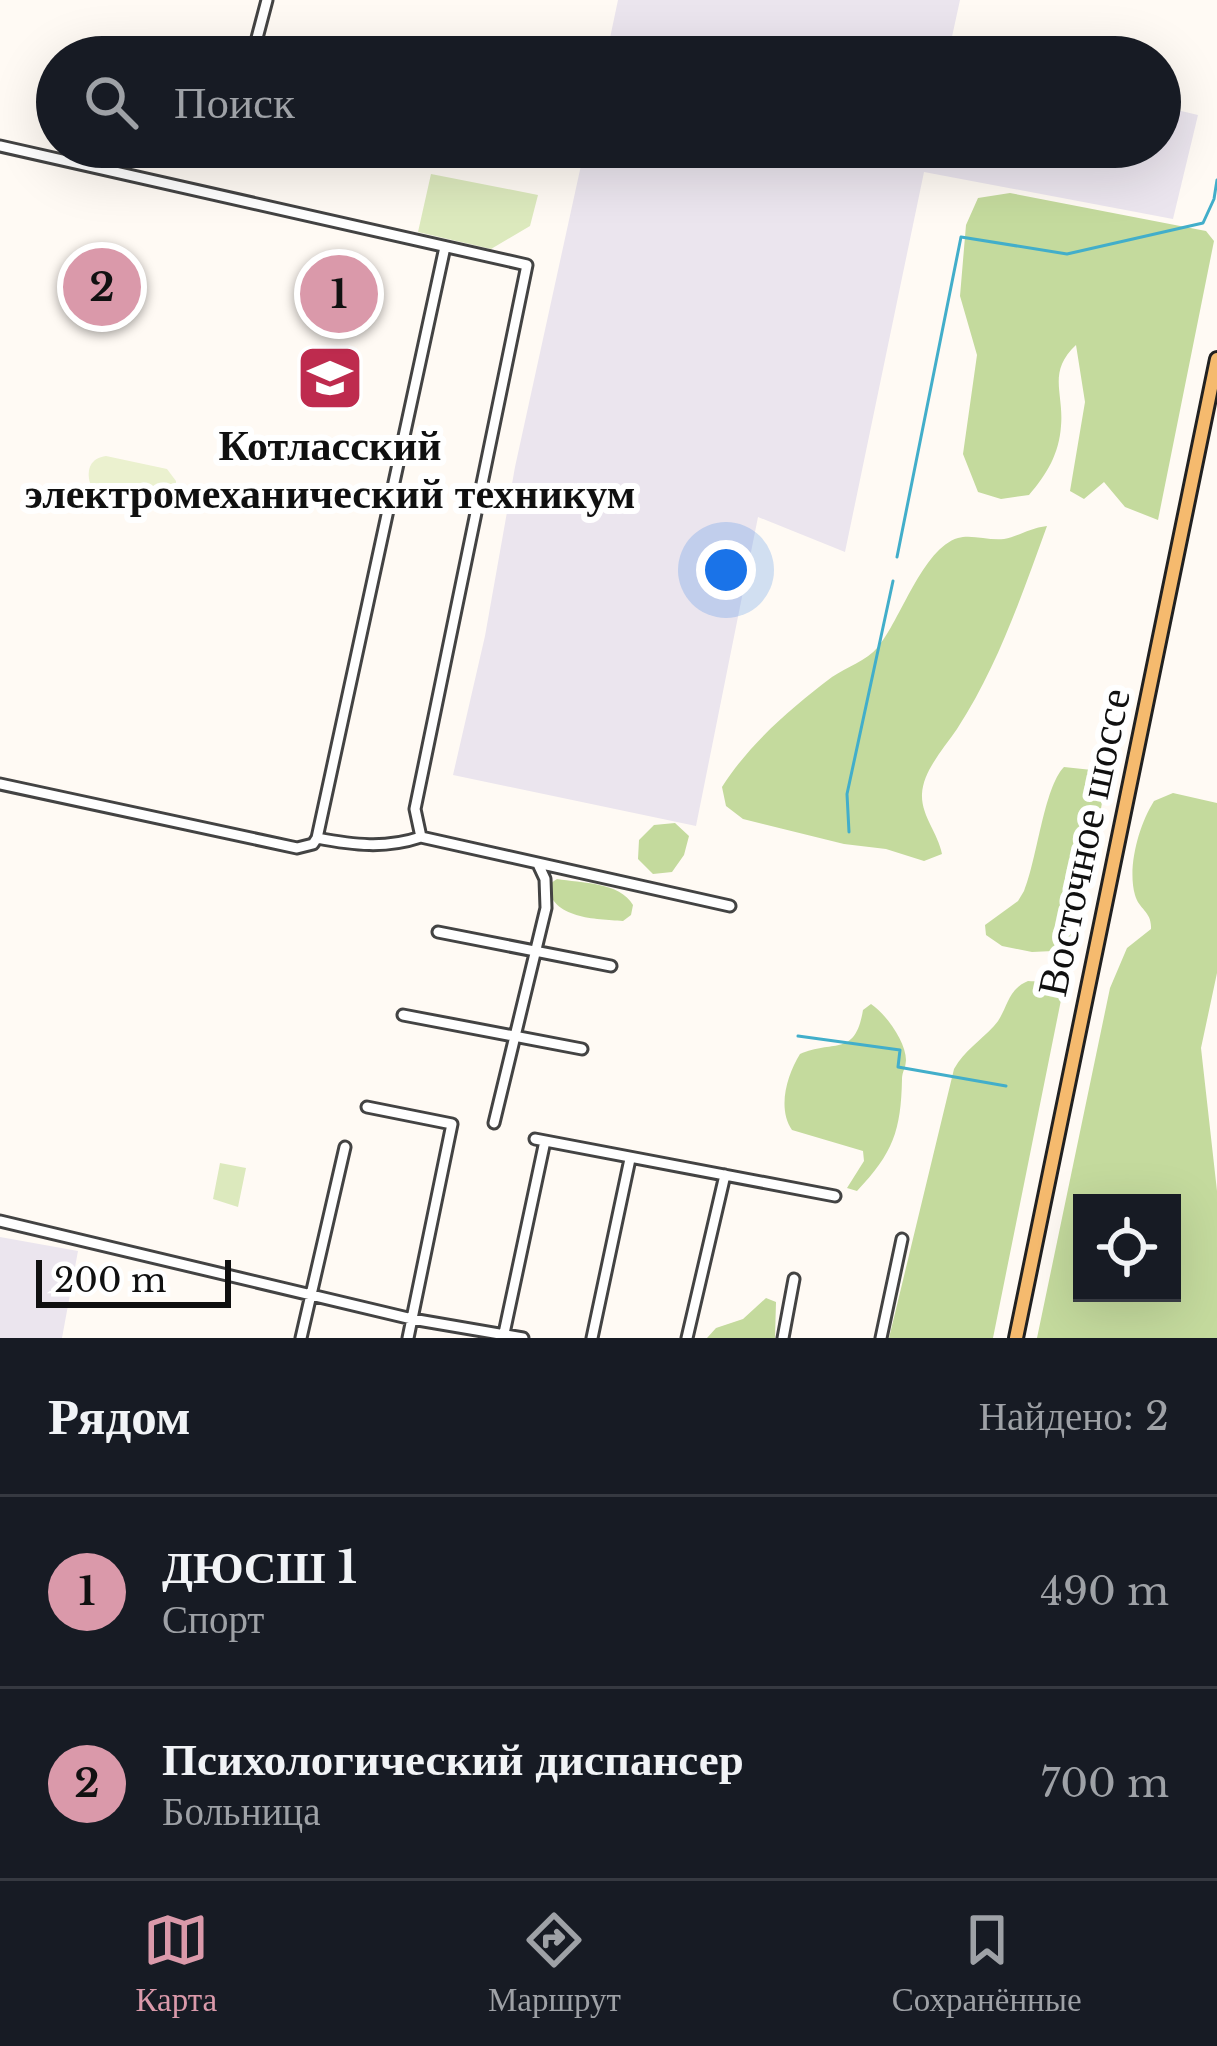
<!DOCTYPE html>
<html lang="ru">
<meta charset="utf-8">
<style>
body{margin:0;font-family:"Libre Baskerville",serif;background:#20242c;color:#f1f3f6}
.controls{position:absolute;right:36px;bottom:36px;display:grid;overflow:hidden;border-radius:0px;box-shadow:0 12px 48px #0002}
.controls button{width:108px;height:108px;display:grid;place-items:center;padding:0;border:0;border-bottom:3px solid #363941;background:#171b24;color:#f1f3f6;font:60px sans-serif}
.scale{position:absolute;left:36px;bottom:30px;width:195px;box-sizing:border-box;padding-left:12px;border:6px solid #101010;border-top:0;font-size:33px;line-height:42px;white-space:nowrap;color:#101010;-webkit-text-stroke:9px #fff;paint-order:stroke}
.you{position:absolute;left:726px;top:570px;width:42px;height:42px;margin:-30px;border:9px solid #fff;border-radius:50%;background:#1a73e8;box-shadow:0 0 0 18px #1a73e833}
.badge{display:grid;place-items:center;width:78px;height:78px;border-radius:50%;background:#da99aa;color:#111;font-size:39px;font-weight:700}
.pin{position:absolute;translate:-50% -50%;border:6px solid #fff;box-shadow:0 3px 12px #0006}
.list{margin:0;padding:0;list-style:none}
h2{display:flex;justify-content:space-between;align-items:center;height:156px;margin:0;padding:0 48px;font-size:51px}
h2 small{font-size:39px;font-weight:400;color:#9ea1a6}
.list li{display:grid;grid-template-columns:78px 1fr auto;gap:36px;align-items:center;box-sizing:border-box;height:192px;padding:0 48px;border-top:3px solid #363941}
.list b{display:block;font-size:45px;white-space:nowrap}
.list p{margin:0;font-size:39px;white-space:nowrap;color:#9ea1a6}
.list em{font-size:39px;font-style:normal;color:#9ea1a6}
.icon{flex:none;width:66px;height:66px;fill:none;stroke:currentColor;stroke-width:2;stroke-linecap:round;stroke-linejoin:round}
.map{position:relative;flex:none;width:1217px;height:1338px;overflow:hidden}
.search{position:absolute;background:#171b24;box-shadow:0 12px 48px #0002;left:36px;right:36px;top:36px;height:132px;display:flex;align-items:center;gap:30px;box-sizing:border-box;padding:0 42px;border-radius:66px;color:#9ea1a6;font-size:45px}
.sheet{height:540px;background:#171b24}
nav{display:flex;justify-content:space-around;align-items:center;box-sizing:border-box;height:168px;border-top:3px solid #363941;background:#171b24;font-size:33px;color:#9ea1a6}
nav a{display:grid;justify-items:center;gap:6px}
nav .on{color:#da99aa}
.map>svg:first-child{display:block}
.industrial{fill:#ebe5ee}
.green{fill:#dce9bd}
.forest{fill:#c4da9d;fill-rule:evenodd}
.pitch{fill:#ebf1cf}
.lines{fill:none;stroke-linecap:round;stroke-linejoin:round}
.stream{stroke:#42aeca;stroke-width:3}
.minor-casing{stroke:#434343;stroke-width:15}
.major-casing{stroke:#212121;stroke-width:18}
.minor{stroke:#fff;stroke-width:9}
.major{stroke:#f5ba6e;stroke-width:12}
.labels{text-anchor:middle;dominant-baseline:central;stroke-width:12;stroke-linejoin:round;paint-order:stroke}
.poi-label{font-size:42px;font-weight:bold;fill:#101010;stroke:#fff}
.street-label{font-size:42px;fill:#101010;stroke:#fff}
</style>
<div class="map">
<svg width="1217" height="1338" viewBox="0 0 1217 1338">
<rect width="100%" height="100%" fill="#fffaf4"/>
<!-- industrial -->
<path class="industrial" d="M618 0H960L948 55 951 57H606Z
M1160 106 1198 115 1173 219 924 172 845 552 758 517 696 826 453 775 485 636 515 467 585 147H1160Z
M0 1237 78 1251 62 1338H0Z"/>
<!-- green -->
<path class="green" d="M431 174 538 195 530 226 491 249 418 232Z
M220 1163 246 1168 238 1207 213 1199Z"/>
<!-- forest -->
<path class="forest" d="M1010 193 1206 231 1214 241 1158 520 1125 507 1104 482 1084 499 1070 491 1085 402 1076 345C1047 372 1064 393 1061 426 1059 454 1047 474 1029 495L1001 499 978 492 963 454 977 355 960 296 966 225 978 198Z
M1047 526C1021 597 998 666 957 729 944 748 923 771 922 794 921 816 938 833 942 854L924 861 886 849 844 844 743 819 726 806 722 787C750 743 790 709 832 677 847 667 866 661 878 647 900 621 923 548 958 538 972 534 989 541 1004 539 1019 536 1030 528 1047 526Z
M1064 767 1092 770 1105 785 1084 908 1070 940 1053 951 1032 952 1002 946 986 935 985 925 1018 901 1024 891C1037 860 1044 787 1064 767Z
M1173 793 1217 803V973L1201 1048 1217 1191V1338H1037L1110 988 1127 948 1151 929C1152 911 1139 910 1135 895 1127 867 1139 825 1154 801ZM1082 1203H1172V1293H1082Z
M675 823 689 836 684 855 672 872 653 874 638 859 639 840 654 825Z
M557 879C581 883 620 882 633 905L631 915 623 921C596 919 551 919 548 885Z
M1028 981C1045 982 1057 981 1061 1000L993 1338H889L954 1069C965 1050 979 1042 994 1026 1008 1011 1006 990 1028 981Z
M871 1004C886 1014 906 1042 906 1060 905 1072 903 1068 902 1079 901 1131 893 1153 857 1191L847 1188 864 1161 863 1151 792 1130C777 1108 787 1075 800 1054 834 1039 855 1058 863 1010Z
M766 1298 776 1302 775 1338H707L716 1328 743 1319Z"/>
<!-- pitch -->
<path class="pitch" d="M106 456 167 469 176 481 175 494 159 504 102 493 90 483C86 469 91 458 106 456Z"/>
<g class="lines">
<!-- stream -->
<path class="stream" d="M897 557 961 237 1067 254 1203 223 1214 199 1217 180
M849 832 847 794 893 581
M798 1036 900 1050 898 1067 1006 1086"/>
<defs>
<path id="minor" d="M252 57 267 0
M0 146 527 265 415 809 421 837
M314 147 338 152 339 147
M0 784 297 848 313 844 317 838
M317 838 445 247
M317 838C354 845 385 849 421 837L730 906
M438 932 611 966
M403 1015 582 1049
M367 1107 452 1124 408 1338
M494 1123 546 908 545 879 538 864
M535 1139 835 1196
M0 1221 412 1319 523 1338
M301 1338 345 1147
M503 1338 545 1141
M592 1338 630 1159
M687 1338 725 1175
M783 1338 794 1279
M881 1338 902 1239"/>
<path id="major" d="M1016 1338 1217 359"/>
</defs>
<!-- minor casing -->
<use href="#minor" class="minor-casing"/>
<!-- major casing -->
<use href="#major" class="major-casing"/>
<!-- minor -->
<use href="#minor" class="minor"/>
<!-- major -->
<use href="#major" class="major"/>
</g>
<!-- icons -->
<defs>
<symbol id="university-square" viewBox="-11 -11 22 22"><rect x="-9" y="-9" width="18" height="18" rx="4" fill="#be2b4e" stroke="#fff"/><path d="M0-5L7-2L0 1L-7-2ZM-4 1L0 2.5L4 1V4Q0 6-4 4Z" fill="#fff"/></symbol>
</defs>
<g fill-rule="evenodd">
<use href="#university-square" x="292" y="340" width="76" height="76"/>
</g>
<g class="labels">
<!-- poi labels -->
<g class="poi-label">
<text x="330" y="445">Котласский<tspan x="330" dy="48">электромеханический техникум</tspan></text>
</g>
<!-- street labels -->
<g class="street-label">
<text transform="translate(1083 842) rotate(-78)">Восточное шоссе</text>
</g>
</g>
</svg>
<div class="controls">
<button><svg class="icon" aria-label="locate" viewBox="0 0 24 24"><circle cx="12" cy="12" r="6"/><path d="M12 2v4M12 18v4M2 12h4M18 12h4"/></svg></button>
</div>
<div class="scale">200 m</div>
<div class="you"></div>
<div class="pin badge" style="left:339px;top:294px">1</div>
<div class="pin badge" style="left:102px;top:287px">2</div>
<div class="search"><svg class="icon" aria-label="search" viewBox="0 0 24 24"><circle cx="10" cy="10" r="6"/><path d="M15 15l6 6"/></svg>Поиск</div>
</div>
<section class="sheet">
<h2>Рядом<small>Найдено: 2</small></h2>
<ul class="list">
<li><span class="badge">1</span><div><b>ДЮСШ 1</b><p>Спорт</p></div><em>490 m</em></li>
<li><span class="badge">2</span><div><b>Психологический диспансер</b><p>Больница</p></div><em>700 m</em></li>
</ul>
</section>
<nav>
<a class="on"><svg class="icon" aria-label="map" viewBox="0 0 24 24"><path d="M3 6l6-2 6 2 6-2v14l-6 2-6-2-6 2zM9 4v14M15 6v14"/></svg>Карта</a>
<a><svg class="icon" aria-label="directions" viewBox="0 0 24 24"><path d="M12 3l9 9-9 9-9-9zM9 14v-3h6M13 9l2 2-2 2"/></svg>Маршрут</a>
<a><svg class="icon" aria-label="saved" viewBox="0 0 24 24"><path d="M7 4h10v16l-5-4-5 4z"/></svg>Сохранённые</a>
</nav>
